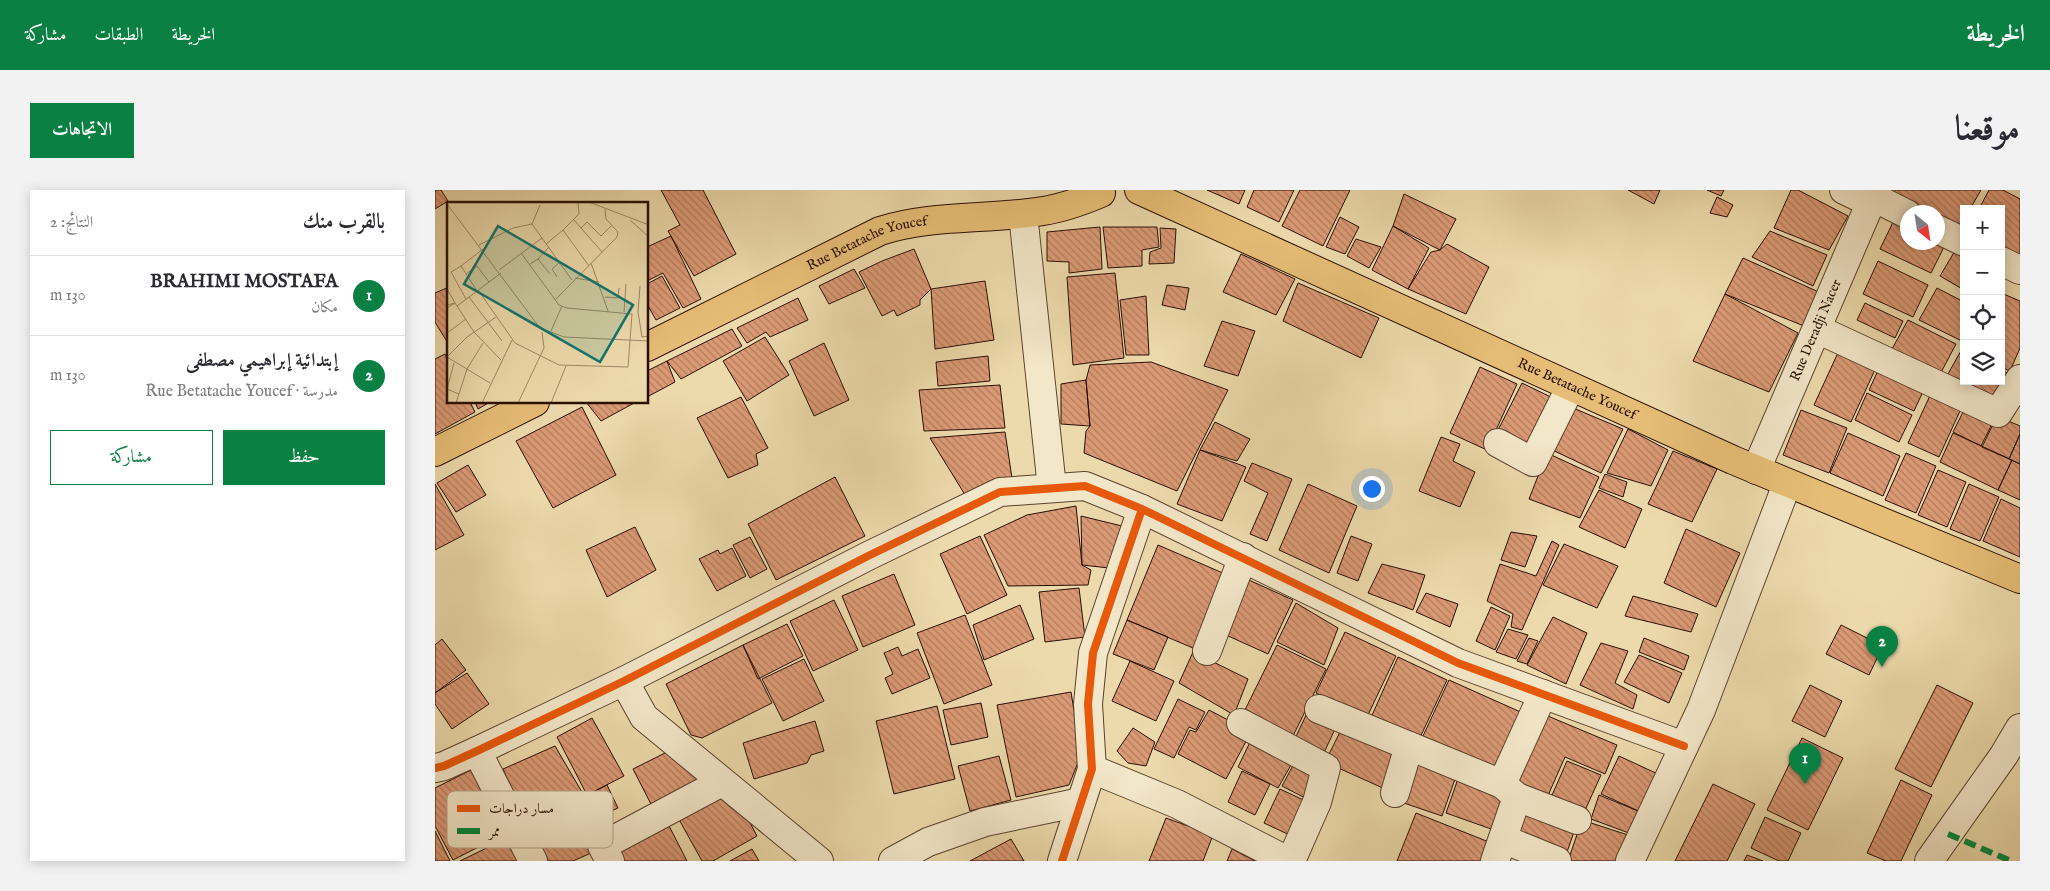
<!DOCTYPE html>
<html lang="ar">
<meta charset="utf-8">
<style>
body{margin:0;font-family:"IM FELL English",Amiri,serif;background:#f2f2f3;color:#2b2b33;direction:rtl}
.controls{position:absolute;right:15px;top:15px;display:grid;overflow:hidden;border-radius:0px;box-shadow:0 2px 12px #0003}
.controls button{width:45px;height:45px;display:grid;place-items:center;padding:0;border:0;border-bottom:1px solid #e1e1e2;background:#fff;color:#2b2b33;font:25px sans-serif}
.compass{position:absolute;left:1465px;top:15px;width:45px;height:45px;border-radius:50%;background:#fff;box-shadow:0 2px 12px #0003;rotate:150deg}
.you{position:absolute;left:936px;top:298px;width:18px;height:18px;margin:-12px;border:4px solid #fff;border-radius:50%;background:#1a73e8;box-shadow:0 0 0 8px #1a73e833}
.badge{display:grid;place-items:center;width:32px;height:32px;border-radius:50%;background:#0b8043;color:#fff;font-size:16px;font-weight:700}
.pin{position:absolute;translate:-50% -41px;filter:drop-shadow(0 1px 2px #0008)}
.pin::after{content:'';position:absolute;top:26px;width:18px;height:15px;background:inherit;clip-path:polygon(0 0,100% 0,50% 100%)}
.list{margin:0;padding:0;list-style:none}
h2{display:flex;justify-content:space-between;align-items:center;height:65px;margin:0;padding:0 20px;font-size:21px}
h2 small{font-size:16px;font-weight:400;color:#7c7c81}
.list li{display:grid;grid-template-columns:32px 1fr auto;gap:15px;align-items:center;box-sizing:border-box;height:80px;padding:0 20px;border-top:1px solid #e1e1e2}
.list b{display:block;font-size:19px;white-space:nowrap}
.list p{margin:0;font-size:16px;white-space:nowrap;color:#7c7c81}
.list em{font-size:16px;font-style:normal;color:#7c7c81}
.actions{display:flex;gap:10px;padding:15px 20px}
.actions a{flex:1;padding:11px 0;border:1px solid #0b8043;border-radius:0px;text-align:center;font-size:18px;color:#0b8043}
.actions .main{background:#0b8043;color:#fff}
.icon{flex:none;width:28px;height:28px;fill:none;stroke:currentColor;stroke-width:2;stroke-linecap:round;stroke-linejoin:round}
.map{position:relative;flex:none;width:1585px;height:671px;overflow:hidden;direction:ltr;border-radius:0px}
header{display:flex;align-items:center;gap:30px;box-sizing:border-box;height:70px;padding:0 25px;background:#0b8043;color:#fff}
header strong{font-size:24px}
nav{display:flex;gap:28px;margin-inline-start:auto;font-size:18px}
.intro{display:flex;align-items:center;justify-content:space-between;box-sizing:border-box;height:120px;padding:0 30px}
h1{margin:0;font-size:35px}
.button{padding:12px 22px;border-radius:0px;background:#0b8043;color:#fff;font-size:18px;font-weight:700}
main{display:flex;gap:30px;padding:0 30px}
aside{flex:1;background:#fff;border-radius:0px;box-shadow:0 2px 12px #0003}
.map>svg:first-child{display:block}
.building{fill:url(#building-back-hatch);stroke:#2a0f04}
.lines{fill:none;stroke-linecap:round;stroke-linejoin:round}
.minor-casing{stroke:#5b422e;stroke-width:30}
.major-casing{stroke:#2a0f04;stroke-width:30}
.minor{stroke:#f3e7c9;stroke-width:28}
.major{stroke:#e6bd76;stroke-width:28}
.quiet{stroke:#00873e;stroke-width:6;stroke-dasharray:12 6;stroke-linecap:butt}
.cycleway-casing{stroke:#f3e7c9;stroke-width:11}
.cycleway{stroke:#e8590c;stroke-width:8}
.labels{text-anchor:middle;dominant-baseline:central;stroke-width:5;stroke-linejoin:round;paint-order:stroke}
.street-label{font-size:14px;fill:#2a0f04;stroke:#f3e7c9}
.inset-road{fill:none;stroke:#9f8969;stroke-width:1}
.view{fill:#0f766e;fill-opacity:0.15;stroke:#0f766e;stroke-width:2.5}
.inset-edge{fill:none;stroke:#2a0f04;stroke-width:2.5}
.key{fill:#f3e7c9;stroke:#b7a68e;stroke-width:1}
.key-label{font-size:14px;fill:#2a0f04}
</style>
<header>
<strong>الخريطة</strong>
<nav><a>الخريطة</a><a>الطبقات</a><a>مشاركة</a></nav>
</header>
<div class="intro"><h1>موقعنا</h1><a class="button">الاتجاهات</a></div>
<main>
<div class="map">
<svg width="1585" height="671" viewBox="0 0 1585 671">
<defs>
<pattern id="building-back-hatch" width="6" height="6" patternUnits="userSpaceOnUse" patternTransform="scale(1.25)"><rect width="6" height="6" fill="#db9a76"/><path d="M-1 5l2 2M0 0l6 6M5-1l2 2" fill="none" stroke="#b27c5f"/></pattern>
</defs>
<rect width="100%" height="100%" fill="#eddaac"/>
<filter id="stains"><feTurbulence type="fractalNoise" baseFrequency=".004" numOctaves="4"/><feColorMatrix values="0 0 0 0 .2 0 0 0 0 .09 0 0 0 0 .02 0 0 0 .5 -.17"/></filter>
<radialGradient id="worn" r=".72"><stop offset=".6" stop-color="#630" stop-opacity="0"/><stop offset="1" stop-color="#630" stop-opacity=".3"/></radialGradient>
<!-- building -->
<path class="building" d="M0 0H6L13 11 0 19Z
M226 0H268L301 64 259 86 233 41 245 35Z
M772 0H810L804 14Z
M819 0H859L844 32 812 17Z
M865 0H915L888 56 847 36Z
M1193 0H1225L1219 14Z
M1272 0H1289L1286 6Z
M1356 0H1363L1413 26 1394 60 1339 38Z
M1460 0H1546L1535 19H1529V31L1524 40 1502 28V22H1493L1459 3Z
M1554 0H1568L1585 9V67L1566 57V19H1544Z
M969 4 1021 29 1005 60 958 36Z
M1282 7 1298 15 1292 27 1275 23Z
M1461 26 1472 32V52L1512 51 1496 83 1445 59Z
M905 27 924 37 910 64 891 57Z
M958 36 994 58 973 99 937 80Z
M665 37 667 79 634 83V72L612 71V42Z
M668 37H722L724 57 707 60V76L673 78Z
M725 38 741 39 739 73 714 74 715 62 726 58Z
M1335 41 1392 65 1378 96 1317 67Z
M236 46 266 109 248 118 228 83 212 91V57Z
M921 49 946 57 934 78 912 66Z
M1012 54 1054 77 1031 124 973 99 996 62 1005 60Z
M1524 54 1529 56V100L1505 86Z
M479 59 496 99 485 110V115L462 126 459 120 447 126 424 82 447 71Z
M806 64 860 89 841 125 788 102Z
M1308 68 1386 103 1369 136 1290 104Z
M1443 71 1493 95 1478 127 1428 104Z
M419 79 430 98 394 114 384 96Z
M680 83 689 168 638 175 632 87Z
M227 86 245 118 221 130 212 114V94Z
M550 91 559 150 500 159 496 99Z
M863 93 944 128 926 168 848 131Z
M732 95 754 98 750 120 727 115Z
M14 97V155L0 132V103Z
M1502 98 1529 112V144L1525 150 1484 130Z
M1566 103 1585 111V158L1575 181 1566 177Z
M1290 104 1363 143 1334 202 1258 171Z
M711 106 714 165H691L685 110Z
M363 108 373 130 335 147 331 142 312 153 302 138Z
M1430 113 1468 131 1460 148 1422 130Z
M1473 130 1521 154 1501 192 1452 168Z
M787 131 820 141 803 186 769 176Z
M297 139 307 156 246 189 232 171Z
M330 147 354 185 312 211 288 171Z
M389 153 414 210 379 226 354 171Z
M1407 154 1444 171 1416 232 1379 215Z
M1527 159 1529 160V191H1566V180L1579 186 1562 219 1509 191Z
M10 164 14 172V212H35L40 222 0 244V169Z
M553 166 555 191 503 196 501 172Z
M232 171 240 192 212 207V181Z
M716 172 793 200 742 301 649 263 651 241 655 236 651 190 655 175Z
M1446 174 1491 195 1479 221 1434 200Z
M1045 177 1082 194 1052 260 1015 243Z
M651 190 655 236 626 234V194Z
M1087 193 1126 212 1100 263 1061 244Z
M565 195 570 238 489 241 484 200Z
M1499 197 1530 210 1504 267 1473 253Z
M1432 203 1477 225 1464 252 1420 230Z
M306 207 333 258 321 264 323 275 293 288 262 228Z
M40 212H55L43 219Z
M151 212H201L166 231Z
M1533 212 1561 226 1546 256 1518 242Z
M1131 215 1188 239 1166 283 1111 257Z
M147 217 181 285 118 318 81 251Z
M1366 220 1412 238 1394 283 1348 265Z
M1562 226 1585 236V244L1574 269 1547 257Z
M780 232 815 249 802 271 765 260Z
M1193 239 1233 260 1216 296 1172 283Z
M570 242 577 288 532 308 495 248Z
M1413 243 1465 266 1448 306 1395 283Z
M1518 243 1577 270 1563 300 1505 272Z
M1585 244V274L1574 269Z
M1006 247 1025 254 1018 271 1040 282 1025 317 984 301Z
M765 260 811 277 787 331 742 314Z
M1238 261 1282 279 1257 332 1213 314Z
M1112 263 1164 287 1145 328 1094 309Z
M1471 263 1501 276 1481 323 1450 310Z
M1577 270 1585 274V310L1563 300Z
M817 273 857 289 832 351 815 344 833 303 809 291Z
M33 275 51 305 21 322 2 293Z
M1503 280 1531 292 1512 337 1483 325Z
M1170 284 1192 292 1188 307 1164 298Z
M400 287 430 346 341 390 313 334Z
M0 294 29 345 0 360Z
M873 294 922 316 894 383 844 360Z
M1534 294 1564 307 1545 351 1515 339Z
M1164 300 1207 319 1190 358 1144 337Z
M1566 309 1585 318V367L1548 351Z
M641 316 647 375 656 380 653 395 573 396 549 345 592 325Z
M646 326 687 336 674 378 647 375Z
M200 337 221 380 172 407 151 360Z
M1251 339 1305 363 1281 417 1229 393Z
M1076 342 1102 346 1090 377 1066 370Z
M545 346 572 405 532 424 505 364Z
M916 346 937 354 923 391 902 383Z
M315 347 332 379 315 388 298 355Z
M1117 351 1124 355 1087 440 1076 437 1078 424 1052 411 1065 374 1101 386Z
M1129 354 1183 376 1162 418 1108 395Z
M723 355 797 387 765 461 692 430Z
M297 358 311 386 282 401 264 369 283 360 285 364Z
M947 374 990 385 978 420 933 403Z
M459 384 480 435 428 457 407 406Z
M805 386 858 410 833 464 780 440Z
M644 398 650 447 610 452 604 402Z
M991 403 1023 414 1015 437 981 422Z
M1198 406 1263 424 1256 442 1190 426Z
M399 410 423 460 378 481 355 431Z
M861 413 903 438 889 475 842 452Z
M585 415 599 449 549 470 538 435Z
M1056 417 1075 426 1060 460 1041 451Z
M530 425 557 495 509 514 482 443Z
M1118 427 1152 443 1131 494 1092 475Z
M692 430 733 447 719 480 678 464Z
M352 434 368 466 323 489 308 455Z
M1406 435 1448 456 1434 485 1391 464Z
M1073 439 1093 445 1081 469 1061 462Z
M910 442 961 466 932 527 881 503Z
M1094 448 1103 451 1092 474 1082 471Z
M1209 448 1254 466 1249 480 1204 462Z
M7 449 31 480 0 503V455Z
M1166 453 1193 461 1180 493 1202 505 1198 519 1145 495Z
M308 455 337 513 267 548 256 545 231 494Z
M842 455 891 479 856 550 807 526Z
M463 457 467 466 483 459 495 488 457 504 450 488 458 484 449 463Z
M758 462 813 489 799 525 744 493Z
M1204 465 1247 483 1234 513 1189 492Z
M963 467 1012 490 982 554 934 532Z
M369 469 389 511 348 531 327 489Z
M695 471 739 491 721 531 677 511Z
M32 483 54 514 17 539 0 514V503Z
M1014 490 1090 524 1065 580 988 546Z
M1375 495 1407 511 1390 547 1357 531Z
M1502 495 1538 513 1496 597 1460 579Z
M636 502 646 565 634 595 581 607 562 515Z
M743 509 770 522 761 540 754 537 739 568 719 559Z
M546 513 553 547 516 555 508 520Z
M502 516 520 589 459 604 441 531Z
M774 520 816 542 791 589 743 564 755 540 761 542Z
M872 523 901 537 886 569 857 555Z
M1108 524 1182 555 1170 584 1130 567 1111 610 1077 595Z
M157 528 189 586 152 605 122 547Z
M380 531 389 561 376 565 372 573 319 589 308 553Z
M698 538 720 552 711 576 693 573 682 561Z
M907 538 963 565 950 599 890 572Z
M818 546 860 568 843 598 803 577Z
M1367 548 1408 568 1373 640 1332 620Z
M120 556 151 609 92 634 68 579Z
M236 560 272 592 218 618 198 579Z
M980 563 1024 578 1007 626 963 611Z
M564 566 576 610 535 621 523 576Z
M1184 566 1225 585 1208 623 1166 604Z
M862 568 887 581 872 609 847 596Z
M1132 571 1166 585 1147 627 1114 612Z
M36 580 69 644 18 670 0 636V598Z
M807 581 835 594 820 625 793 612Z
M1025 583 1069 602 1059 640 1011 623Z
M1466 590 1497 605 1466 671H1451L1432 663Z
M1278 594 1320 614 1292 671H1240Z
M172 595 183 618 163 627 152 605Z
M845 599 877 614 861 648 829 633Z
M286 600 304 612 322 646 278 671H267L241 624Z
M1164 605 1208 623 1202 646 1156 629Z
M1085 612 1142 633 1130 668 1072 647Z
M141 615 165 659 138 671H100L89 642Z
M981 623 1064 656 1058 671H962Z
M1330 627 1366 643 1353 671H1344L1316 658Z
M731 628 778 645 768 671H714Z
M231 630 252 671H183L176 658Z
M1147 630 1196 646 1187 671H1133Z
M0 641 15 671H0Z
M74 647 86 671H25Z
M576 649 589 671H535Z
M317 659 324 671H295Z
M797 659 820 671H792Z
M1312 665 1328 671H1309Z"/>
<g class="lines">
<defs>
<g id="minor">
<path d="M1409 0 1436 13"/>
<path d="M1438 7 1472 24"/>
<path d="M588 24 617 298"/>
<path d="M1502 39 1529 52"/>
<path d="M1566 71 1585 80"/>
<path d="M1382 139 1563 223 1585 189"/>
<path d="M1063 253 1098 272 1135 198"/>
<path id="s1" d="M1321 280 1441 0"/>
<path d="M772 461 808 367"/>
<path d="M189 491 209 527 384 671"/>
<path d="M884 519 1067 594 1108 504"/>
<path d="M806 533 891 578 882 612 856 671"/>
<path d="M42 561 98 671"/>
<path d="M0 578 9 576 42 561 189 491 433 366 565 302 650 296 707 319 1023 473 1249 556"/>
<path d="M657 579 742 614 853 671"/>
<path d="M960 603 974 556"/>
<path d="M1082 607 1142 630"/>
<path d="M1068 649 1122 671"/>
<path d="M175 671 167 656 287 592"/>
<path d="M458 671 493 652 550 632 646 612"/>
<path d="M627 671 657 579 653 514 658 463 707 319"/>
<path d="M1060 671 1082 607 1067 594"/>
<path d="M1195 671 1266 520 1352 294"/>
<path d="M1494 671 1569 565 1585 538"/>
</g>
<g id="major">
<path id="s2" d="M704 0 1298 270 1585 389"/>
<path id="s3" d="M212 157 445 41C497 24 554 30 608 21 628 18 647 11 666 3"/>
<path d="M0 262 100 212"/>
</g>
</defs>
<!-- minor casing -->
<use href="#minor" class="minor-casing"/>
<!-- major casing -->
<use href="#major" class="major-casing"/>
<!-- minor -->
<use href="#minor" class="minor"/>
<!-- major -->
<use href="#major" class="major"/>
<!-- quiet -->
<path class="quiet" d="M1513 644 1576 671"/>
<defs>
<path id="cycleway" d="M0 578 9 576 42 561 189 491 433 366 565 302 650 296 707 319 1023 473 1249 556
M627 671 657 579 653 514 658 463 707 319"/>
</defs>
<!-- cycleway casing -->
<use href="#cycleway" class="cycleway-casing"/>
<!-- cycleway -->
<use href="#cycleway" class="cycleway"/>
</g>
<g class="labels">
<!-- street labels -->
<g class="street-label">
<text stroke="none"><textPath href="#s3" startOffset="244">Rue Betatache Youcef</textPath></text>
<text stroke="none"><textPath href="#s1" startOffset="152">Rue Deradji Nacer</textPath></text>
<text stroke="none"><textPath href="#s2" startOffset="481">Rue Betatache Youcef</textPath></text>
</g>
</g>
<!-- overview -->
<g transform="translate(12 12)">
<rect width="201" height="201" fill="#eddaac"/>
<path class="inset-road" d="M131 0 132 12 116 28 142 64M142 0 202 23M0 2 93 126M127 18 155 50M183 18 202 35M85 22 93 3M134 26 140 20 154 34 164 24M99 42 116 28M32 43 66 26 85 22 125 78M91 57 102 45M144 61 161 109M83 62 91 57 103 72M14 64 36 47M52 68 95 36M19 72 30 64 42 80M110 75 105 67 113 60M128 76 152 80M193 84 191 110 195 135 202 134M0 87 8 101 0 106M31 88 68 141 112 163 181 165 185 112 120 106 112 103 74 51M22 95 55 139M158 95 171 96 172 86M19 97 4 70 14 64 30 89M108 98 170 35 171 30 159 17 158 7M0 103 8 101 27 130 54 158M10 104 54 71M177 110 179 82M96 127 117 135 202 139M104 129 115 104M0 131 19 117M0 155 20 135 49 115M0 155 43 181M7 161 0 187 12 192M9 201 20 167 36 141M35 201 65 138M71 201 97 146 95 130M104 201 119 164"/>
<path class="view" d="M51 24 186 103 153 160 17 82Z"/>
<rect width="201" height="201" class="inset-edge"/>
</g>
<!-- legend -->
<rect x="12" y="601" width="166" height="57" rx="8" class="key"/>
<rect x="22" y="615" width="23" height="7" fill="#e8590c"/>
<rect x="22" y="638" width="23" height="6" fill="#00873e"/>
<g class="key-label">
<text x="54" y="623">مسار دراجات</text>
<text x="54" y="646">ممر</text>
</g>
<rect width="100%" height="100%" filter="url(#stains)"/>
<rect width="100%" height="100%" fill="url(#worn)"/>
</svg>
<div class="controls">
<button>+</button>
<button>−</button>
<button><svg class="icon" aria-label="locate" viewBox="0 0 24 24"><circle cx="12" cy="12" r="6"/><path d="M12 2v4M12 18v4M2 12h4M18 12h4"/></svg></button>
<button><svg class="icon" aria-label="layers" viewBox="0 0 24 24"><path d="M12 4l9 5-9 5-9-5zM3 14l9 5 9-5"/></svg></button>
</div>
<svg class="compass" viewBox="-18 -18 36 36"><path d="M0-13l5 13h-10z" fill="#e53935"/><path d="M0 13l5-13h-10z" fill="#7c7c81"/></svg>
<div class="you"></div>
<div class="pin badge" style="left:1370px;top:594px">1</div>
<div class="pin badge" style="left:1447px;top:477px">2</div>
</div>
<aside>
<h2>بالقرب منك<small>النتائج: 2</small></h2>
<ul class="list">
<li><span class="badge">1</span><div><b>BRAHIMI MOSTAFA</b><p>مكان</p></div><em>130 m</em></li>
<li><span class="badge">2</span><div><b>إبتدائية إبراهيمي مصطفى</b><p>مدرسة · Rue Betatache Youcef</p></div><em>130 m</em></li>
</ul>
<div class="actions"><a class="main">حفظ</a><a>مشاركة</a></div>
</aside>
</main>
